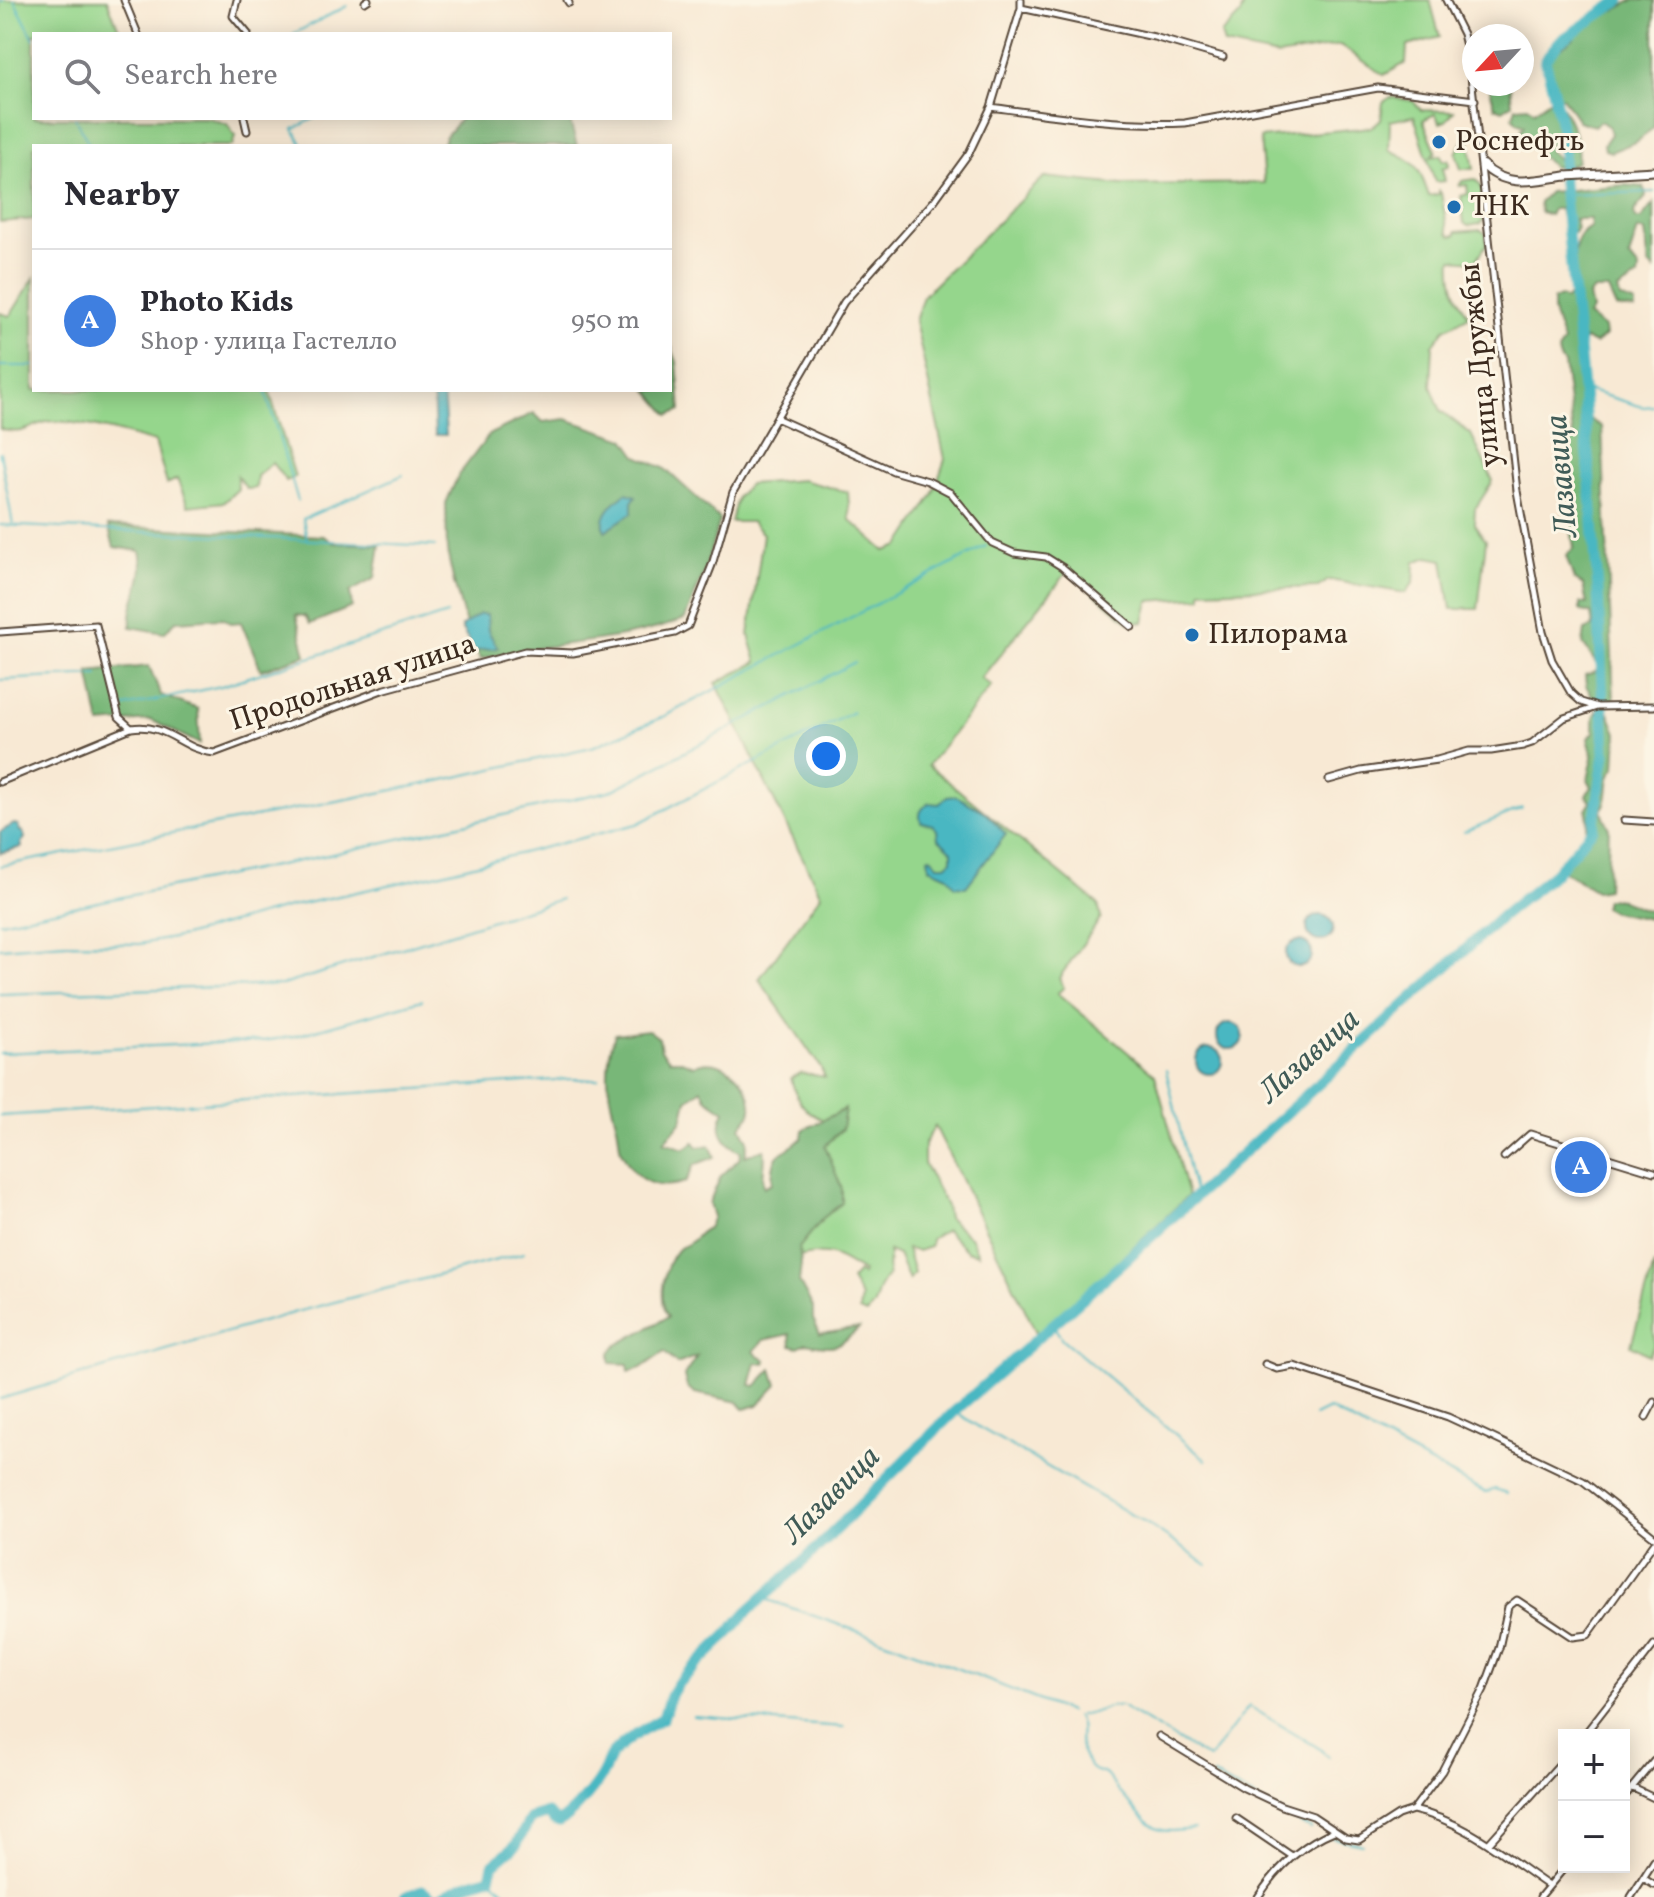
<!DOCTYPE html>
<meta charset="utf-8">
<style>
body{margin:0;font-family:Vollkorn,serif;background:#f2f2f3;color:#2b2b33}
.controls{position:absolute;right:24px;bottom:24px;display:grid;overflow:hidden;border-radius:0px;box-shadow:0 4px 20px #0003}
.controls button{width:72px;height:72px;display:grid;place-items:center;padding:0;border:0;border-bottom:2px solid #e1e1e2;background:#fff;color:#2b2b33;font:40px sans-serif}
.compass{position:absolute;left:1462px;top:24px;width:72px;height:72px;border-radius:50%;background:#fff;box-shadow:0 4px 20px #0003;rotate:244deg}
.you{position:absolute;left:826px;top:756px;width:28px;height:28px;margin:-20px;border:6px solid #fff;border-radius:50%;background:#1a73e8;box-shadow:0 0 0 12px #1a73e833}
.badge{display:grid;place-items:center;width:52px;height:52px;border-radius:50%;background:#0f766e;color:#fff;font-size:26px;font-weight:700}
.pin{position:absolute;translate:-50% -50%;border:4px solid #fff;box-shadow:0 2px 8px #0006}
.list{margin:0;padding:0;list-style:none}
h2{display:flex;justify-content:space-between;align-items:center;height:104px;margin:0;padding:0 32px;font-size:34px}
h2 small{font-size:26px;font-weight:400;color:#7c7c81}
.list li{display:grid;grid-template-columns:52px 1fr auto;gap:24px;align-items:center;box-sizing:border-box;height:144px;padding:0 32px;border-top:2px solid #e1e1e2}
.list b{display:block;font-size:30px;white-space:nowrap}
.list p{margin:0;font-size:26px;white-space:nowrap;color:#7c7c81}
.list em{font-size:26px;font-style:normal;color:#7c7c81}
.icon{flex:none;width:44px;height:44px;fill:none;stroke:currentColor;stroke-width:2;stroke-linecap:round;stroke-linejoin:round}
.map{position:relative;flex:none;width:1654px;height:1897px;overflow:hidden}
.search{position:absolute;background:#fff;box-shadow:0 4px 20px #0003;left:32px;top:32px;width:640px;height:88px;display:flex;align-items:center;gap:20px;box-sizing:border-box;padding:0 28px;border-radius:0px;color:#7c7c81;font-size:30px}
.panel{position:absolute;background:#fff;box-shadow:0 4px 20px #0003;left:32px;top:144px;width:640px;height:248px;border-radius:0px}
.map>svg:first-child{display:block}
.green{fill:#95d68c;stroke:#688055;stroke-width:2}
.forest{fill:#78b778;stroke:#5a704b;stroke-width:2}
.water{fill:#49b7c2;stroke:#427070;stroke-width:2}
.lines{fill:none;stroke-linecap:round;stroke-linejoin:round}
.stream{stroke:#49b7c2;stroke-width:2}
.river{stroke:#49b7c2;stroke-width:11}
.minor-casing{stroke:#574739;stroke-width:9}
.tertiary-casing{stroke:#574739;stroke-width:11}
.secondary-casing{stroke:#574739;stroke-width:11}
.minor{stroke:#fff;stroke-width:5}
.tertiary{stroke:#fff;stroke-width:7}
.secondary{stroke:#fff;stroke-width:7}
.poi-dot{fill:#1f6fb2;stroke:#fcf5e5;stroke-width:3}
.labels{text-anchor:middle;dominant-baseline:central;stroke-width:6;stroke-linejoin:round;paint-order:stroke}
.poi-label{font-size:30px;fill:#3b2a1e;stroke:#fcf5e5;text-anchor:start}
.street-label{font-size:30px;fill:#3b2a1e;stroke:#fcf5e5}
.water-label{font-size:32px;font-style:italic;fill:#405b57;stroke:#fcf5e5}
</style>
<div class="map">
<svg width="1654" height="1897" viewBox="0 0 1654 1897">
<rect width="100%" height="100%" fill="#fcf5e5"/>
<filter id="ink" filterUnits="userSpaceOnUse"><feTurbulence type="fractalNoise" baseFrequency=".0125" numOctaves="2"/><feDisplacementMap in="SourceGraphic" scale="16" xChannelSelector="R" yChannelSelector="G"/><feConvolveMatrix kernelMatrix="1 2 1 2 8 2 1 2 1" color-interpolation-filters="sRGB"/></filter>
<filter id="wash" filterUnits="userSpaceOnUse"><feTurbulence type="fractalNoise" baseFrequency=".006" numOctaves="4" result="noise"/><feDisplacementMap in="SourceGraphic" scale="32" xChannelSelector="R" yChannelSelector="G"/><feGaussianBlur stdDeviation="1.8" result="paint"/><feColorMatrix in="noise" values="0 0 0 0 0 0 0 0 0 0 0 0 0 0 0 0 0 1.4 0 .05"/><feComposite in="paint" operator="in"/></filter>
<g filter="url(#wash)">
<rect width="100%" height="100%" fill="#f8e9d4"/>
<!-- green -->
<path class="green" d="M0 0H107L121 34H34V118H208L227 124 235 136 232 146H34V219L0 222Z
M1246 0H1430L1440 37 1407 46 1406 63 1384 75 1340 45 1278 56 1224 45 1221 34 1240 15Z
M1391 97 1413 101 1421 110 1454 111 1446 121 1440 123 1435 114 1423 120 1436 151 1431 157 1441 155 1443 161 1448 160 1449 166 1442 168 1445 181 1435 182 1414 116 1390 121 1389 150C1417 161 1419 168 1429 196L1439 194V191L1441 193 1448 233 1451 236 1456 235V232L1481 230 1486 234V245L1476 261 1452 259C1450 280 1457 299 1469 316L1445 329 1433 345 1431 386 1441 411 1471 434 1493 481 1475 509 1474 524 1486 540 1478 609H1451L1443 560 1428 557 1415 562 1414 582 1406 593 1329 580 1318 587 1202 591V597L1149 601 1144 622 1130 623 1068 571 981 678 991 686 928 765 1098 904 1101 918 1059 978 1064 988 1057 993 1155 1075 1188 1196 1038 1336 935 1126 924 1144V1163L946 1206 948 1218 971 1238 978 1254 967 1251 946 1230 931 1239 930 1247 918 1251 907 1249 914 1273 909 1280 898 1255 889 1251 888 1275C873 1291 881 1302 866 1314L859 1311 861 1298 851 1280 858 1272 862 1275 863 1272C839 1258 829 1248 800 1257L798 1248 822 1220 825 1146 844 1110 824 1120C803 1112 796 1099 791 1078L801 1073 825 1077 821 1068 759 979 821 895 716 683 757 662 749 635 763 534 751 522H731L737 497 749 484 802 480 848 492 850 520 885 551 900 546 933 495 945 459 915 321 923 296 1044 177 1122 185 1264 183 1260 138 1372 127 1381 119 1383 102Z
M1468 135 1474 169H1461L1456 153Z
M1475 179 1481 186 1484 219 1480 224 1468 226 1464 223 1461 196 1468 194 1467 185 1459 186 1462 181Z
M34 278V390H269L295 477 286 481 272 463 257 476 256 488 247 489 237 476 238 489 224 502 188 506 177 479 167 484 155 442C123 433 89 423 55 421 32 421 28 438 0 429V313L10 316Z
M1654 1265V1344L1649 1355 1631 1345Z"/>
<!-- forest -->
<path class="forest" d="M1634 0H1654V127L1638 141 1611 152 1605 150 1604 144 1611 134 1609 127 1600 121 1594 126 1578 121 1563 98 1556 96 1548 58 1574 38 1577 30Z
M1493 84H1510L1512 104 1503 110 1495 107 1490 89Z
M1549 100H1557C1570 117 1580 140 1577 162L1570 166 1566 163 1562 141 1554 140 1549 144V151L1561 161 1559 167H1553L1534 149 1521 144 1512 149 1508 145V138L1513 133H1520L1524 125 1517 122 1513 117 1516 107 1528 106 1534 111Z
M461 118H569L577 146H442L445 137Z
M1625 185 1644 187 1646 197 1634 211 1635 219H1641L1654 203V270L1649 265 1645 232 1638 230 1629 257 1639 269 1638 277 1618 290 1620 298 1635 304V310L1616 308 1608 290H1594L1589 295 1592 310 1588 316 1604 328 1605 336 1595 344 1585 339 1581 344 1588 418 1602 427 1614 701 1608 705 1597 703 1586 686 1585 675 1596 672 1598 666 1583 644 1585 630 1593 627 1591 613H1585L1580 610V603L1587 604 1583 585 1574 579 1566 556 1574 548 1570 519 1564 515 1565 509 1572 504 1568 448 1573 436 1564 364C1557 356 1556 351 1563 342L1553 312V300L1560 297 1566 300 1576 288C1575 268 1568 237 1591 227L1590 219H1574L1577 228 1574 233 1566 232 1560 209H1553L1550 215 1540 212 1539 202 1549 192Z
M670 343 677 362 681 410 669 415 648 390H670Z
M534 413 543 422 566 419 625 439 637 456 664 468 720 519 703 575 685 619C618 645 548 641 480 659L470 638 454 583 447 551 446 503 458 476 490 434Z
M108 526 323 536 334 543 380 545 375 578 350 592 352 607 310 624 305 616 296 615 306 655 261 670 241 622 231 623 223 618 176 621 164 633 131 627C128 600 148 581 140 551L114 547Z
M149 666 161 695 198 709 200 744 151 720 100 724 89 672Z
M1598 710 1608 711 1617 733 1615 768C1603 779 1612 798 1601 810L1609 827 1607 889 1596 891 1562 870 1560 863C1565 853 1571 853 1578 846 1585 838 1591 820 1586 810L1591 802 1586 795 1592 787 1588 779 1593 757 1588 738 1594 732V717Z
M1606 899H1619L1654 913V920L1614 912 1604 907Z
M648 1030 659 1038 661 1050 670 1060H679L694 1066C719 1051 754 1083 751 1110 750 1117 745 1121 741 1127L748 1141 745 1156 764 1149C767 1162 761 1174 764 1187L772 1183C773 1145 781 1159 802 1138L803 1130 845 1109 842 1129 825 1146 842 1189V1203L822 1219 799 1248 801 1264 799 1282 813 1307V1319L820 1334 859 1328C839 1348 834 1349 806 1343L798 1347 791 1345 790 1334 764 1340 754 1351 758 1356 766 1360 765 1364 756 1363 750 1385 756 1386 772 1369 777 1385 758 1405 744 1409 738 1402 695 1393 687 1387 684 1376 697 1356 677 1364 664 1352 641 1368 629 1372 628 1364 610 1363V1353L615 1346 668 1317C658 1299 663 1266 677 1250 681 1246 684 1247 688 1244 696 1238 698 1232 708 1228L713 1217 709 1203 721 1176 739 1159 741 1152C723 1143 715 1129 725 1111L706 1098 702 1089 687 1100 682 1121 664 1142 684 1149 694 1142 698 1147 710 1145 715 1157 694 1165 686 1182C660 1190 641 1185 627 1162 627 1161 621 1152 621 1151 619 1144 619 1134 617 1126 608 1093 603 1068 615 1034Z"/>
<!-- water -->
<path class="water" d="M433 390H443L446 435H435Z
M626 493 636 496 632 502V513L605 531C599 515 615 501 626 493Z
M480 614 487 615 488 631 498 648 475 651 462 630V626Z
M956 796 985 812 1006 834 966 887 955 886 948 876 930 868 928 858 931 857 938 865H946L952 860V851L938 838 937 830 933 825 921 822C918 813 921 809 929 803L939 804 947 797Z
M14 824 18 825 20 831 23 832 25 838 21 843 22 847 0 853V832Z
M1307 928a13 13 0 1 1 26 0a13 13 0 1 1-26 0Z
M1286 954a13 13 0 1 1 26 0a13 13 0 1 1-26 0Z
M1217 1036a13 13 0 1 1 26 0a13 13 0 1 1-26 0Z
M1196 1061a13 13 0 1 1 26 0a13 13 0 1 1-26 0Z"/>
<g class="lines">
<!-- stream -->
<path class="stream" d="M14 0 34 39
M0 2 4 0
M293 34 347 6
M75 118 90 146
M303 146 294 129 315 118
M1564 195 1654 192
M0 366H34
M1583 389 1643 407 1654 406
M265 390 298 501
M0 452 13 525
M0 525 435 546
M307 540 303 519 403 475
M0 680 98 675
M125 707 221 686 447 614
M1464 832 1522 808
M1 866 425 784 592 747 661 718 986 546
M0 922 328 855 613 790 855 662
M0 948 65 943 139 944 184 936 293 906 434 875 637 824 853 712
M0 994 282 985 561 899
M0 1053 263 1041 295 1036 422 1000
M1166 1070 1195 1196
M0 1116 571 1079H598
M1053 1325 1062 1339 1206 1460
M0 1399 296 1312 524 1253
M955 1411 980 1428 1149 1525 1207 1565
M1315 1416 1329 1409 1486 1493 1495 1489 1507 1493
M763 1598 897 1645 1069 1712
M665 1713H671
M1079 1715C1094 1716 1106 1704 1121 1706L1209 1759 1249 1706 1317 1747 1329 1757
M693 1716 844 1727
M1076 1716C1085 1728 1077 1739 1082 1752 1083 1756 1088 1764 1091 1768 1096 1773 1102 1770 1107 1776 1116 1788 1146 1825 1158 1829 1170 1833 1182 1830 1194 1829
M1213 1775 1311 1829
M1327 1837 1362 1844
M490 1877 512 1897"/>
<!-- river -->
<path class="river" d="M405 1897 422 1890 432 1897
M441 1897 465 1885 490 1877 493 1865 516 1845 530 1819 548 1813 554 1820 559 1822C573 1814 597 1786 604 1771 607 1765 608 1759 612 1754 626 1739 645 1728 663 1718L670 1696 679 1682 727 1635 747 1612 807 1558 955 1411 1127 1259 1501 917 1555 873 1593 829 1605 754 1598 589 1583 389 1562 173C1568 140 1553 91 1545 59L1560 41 1621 0"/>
</g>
</g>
<g filter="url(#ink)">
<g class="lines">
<defs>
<path id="minor" d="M124 0 138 34
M237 0 233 16 248 34
M567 0 569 3
M1446 0 1463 34 1469 58 1517 491 1543 632 1552 660 1571 693 1581 702 1597 707
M365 2 368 0
M1021 8 1154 37 1223 57
M991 107C1056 116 1120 126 1185 123L1378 88 1475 100
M244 118 247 131
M776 418 893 471 928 481 951 493 992 543 1014 553 1046 557 1062 567 1132 627
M0 632 96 625 119 717 131 728
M1329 780 1361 771 1437 760 1469 751H1491L1523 746 1532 743 1564 718 1597 707 1654 706
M0 782 131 728C167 722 182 750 214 753L382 690 525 651 573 653 675 633 688 626 712 565 733 492 844 302 934 201 969 153 991 107 1021 8V0
M1624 820 1654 822
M1504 1157 1530 1134 1654 1172
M1265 1364 1277 1369 1294 1366 1448 1417 1489 1436 1583 1481 1654 1537
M1646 1417 1654 1402
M1584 1735 1654 1645
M1159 1736 1244 1788 1282 1806 1313 1816 1346 1838 1359 1840 1398 1815 1413 1810 1442 1771 1484 1689 1499 1648 1508 1607 1517 1600 1573 1637 1588 1635 1654 1543
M1633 1788 1654 1798
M1624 1797 1654 1761
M1413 1810C1465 1821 1506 1857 1549 1886
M1236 1818 1292 1856
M1488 1844 1564 1759
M1643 1878 1654 1885
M1258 1897C1277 1868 1302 1844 1334 1831
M1540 1897 1565 1867
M1631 1897 1654 1861"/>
<path id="tertiary" d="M1483 165C1506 189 1536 180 1566 176"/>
<path id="secondary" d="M1566 176 1654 171"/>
</defs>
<!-- minor casing -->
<use href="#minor" class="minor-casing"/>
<!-- tertiary casing -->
<use href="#tertiary" class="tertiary-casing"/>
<!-- secondary casing -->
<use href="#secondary" class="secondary-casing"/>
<!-- minor -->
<use href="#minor" class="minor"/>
<!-- tertiary -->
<use href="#tertiary" class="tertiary"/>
<!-- secondary -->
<use href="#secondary" class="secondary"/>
</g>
</g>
<!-- markers -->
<g class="poi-dot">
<circle cx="1439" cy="142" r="8"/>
<circle cx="1454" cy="207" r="8"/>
<circle cx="1192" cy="635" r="8"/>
</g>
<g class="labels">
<!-- poi labels -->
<g class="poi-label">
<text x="1455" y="142">Роснефть</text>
<text x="1470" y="207">ТНК</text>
<text x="1208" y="635">Пилорама</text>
</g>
<!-- street labels -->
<g class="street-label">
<text transform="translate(1481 365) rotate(-96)">улица Дружбы</text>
<text transform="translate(353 683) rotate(-18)">Продольная улица</text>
</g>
<!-- water labels -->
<g class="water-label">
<text transform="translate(1563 476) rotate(-95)">Лазавица</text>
<text transform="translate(1310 1057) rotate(-42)">Лазавица</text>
<text transform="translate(832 1496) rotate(-45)">Лазавица</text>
</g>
</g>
</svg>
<div class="controls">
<button>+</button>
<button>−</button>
</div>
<svg class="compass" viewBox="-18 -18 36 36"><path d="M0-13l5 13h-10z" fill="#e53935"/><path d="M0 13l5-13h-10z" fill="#7c7c81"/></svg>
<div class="you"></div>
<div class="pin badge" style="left:1581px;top:1167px;background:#3f7fe0">A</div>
<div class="search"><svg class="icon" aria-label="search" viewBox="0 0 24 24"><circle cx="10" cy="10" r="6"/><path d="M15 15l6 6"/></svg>Search here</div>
<section class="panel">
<h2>Nearby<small></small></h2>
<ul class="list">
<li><span class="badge" style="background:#3f7fe0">A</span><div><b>Photo Kids</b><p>Shop · улица Гастелло</p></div><em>950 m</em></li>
</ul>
</section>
</div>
